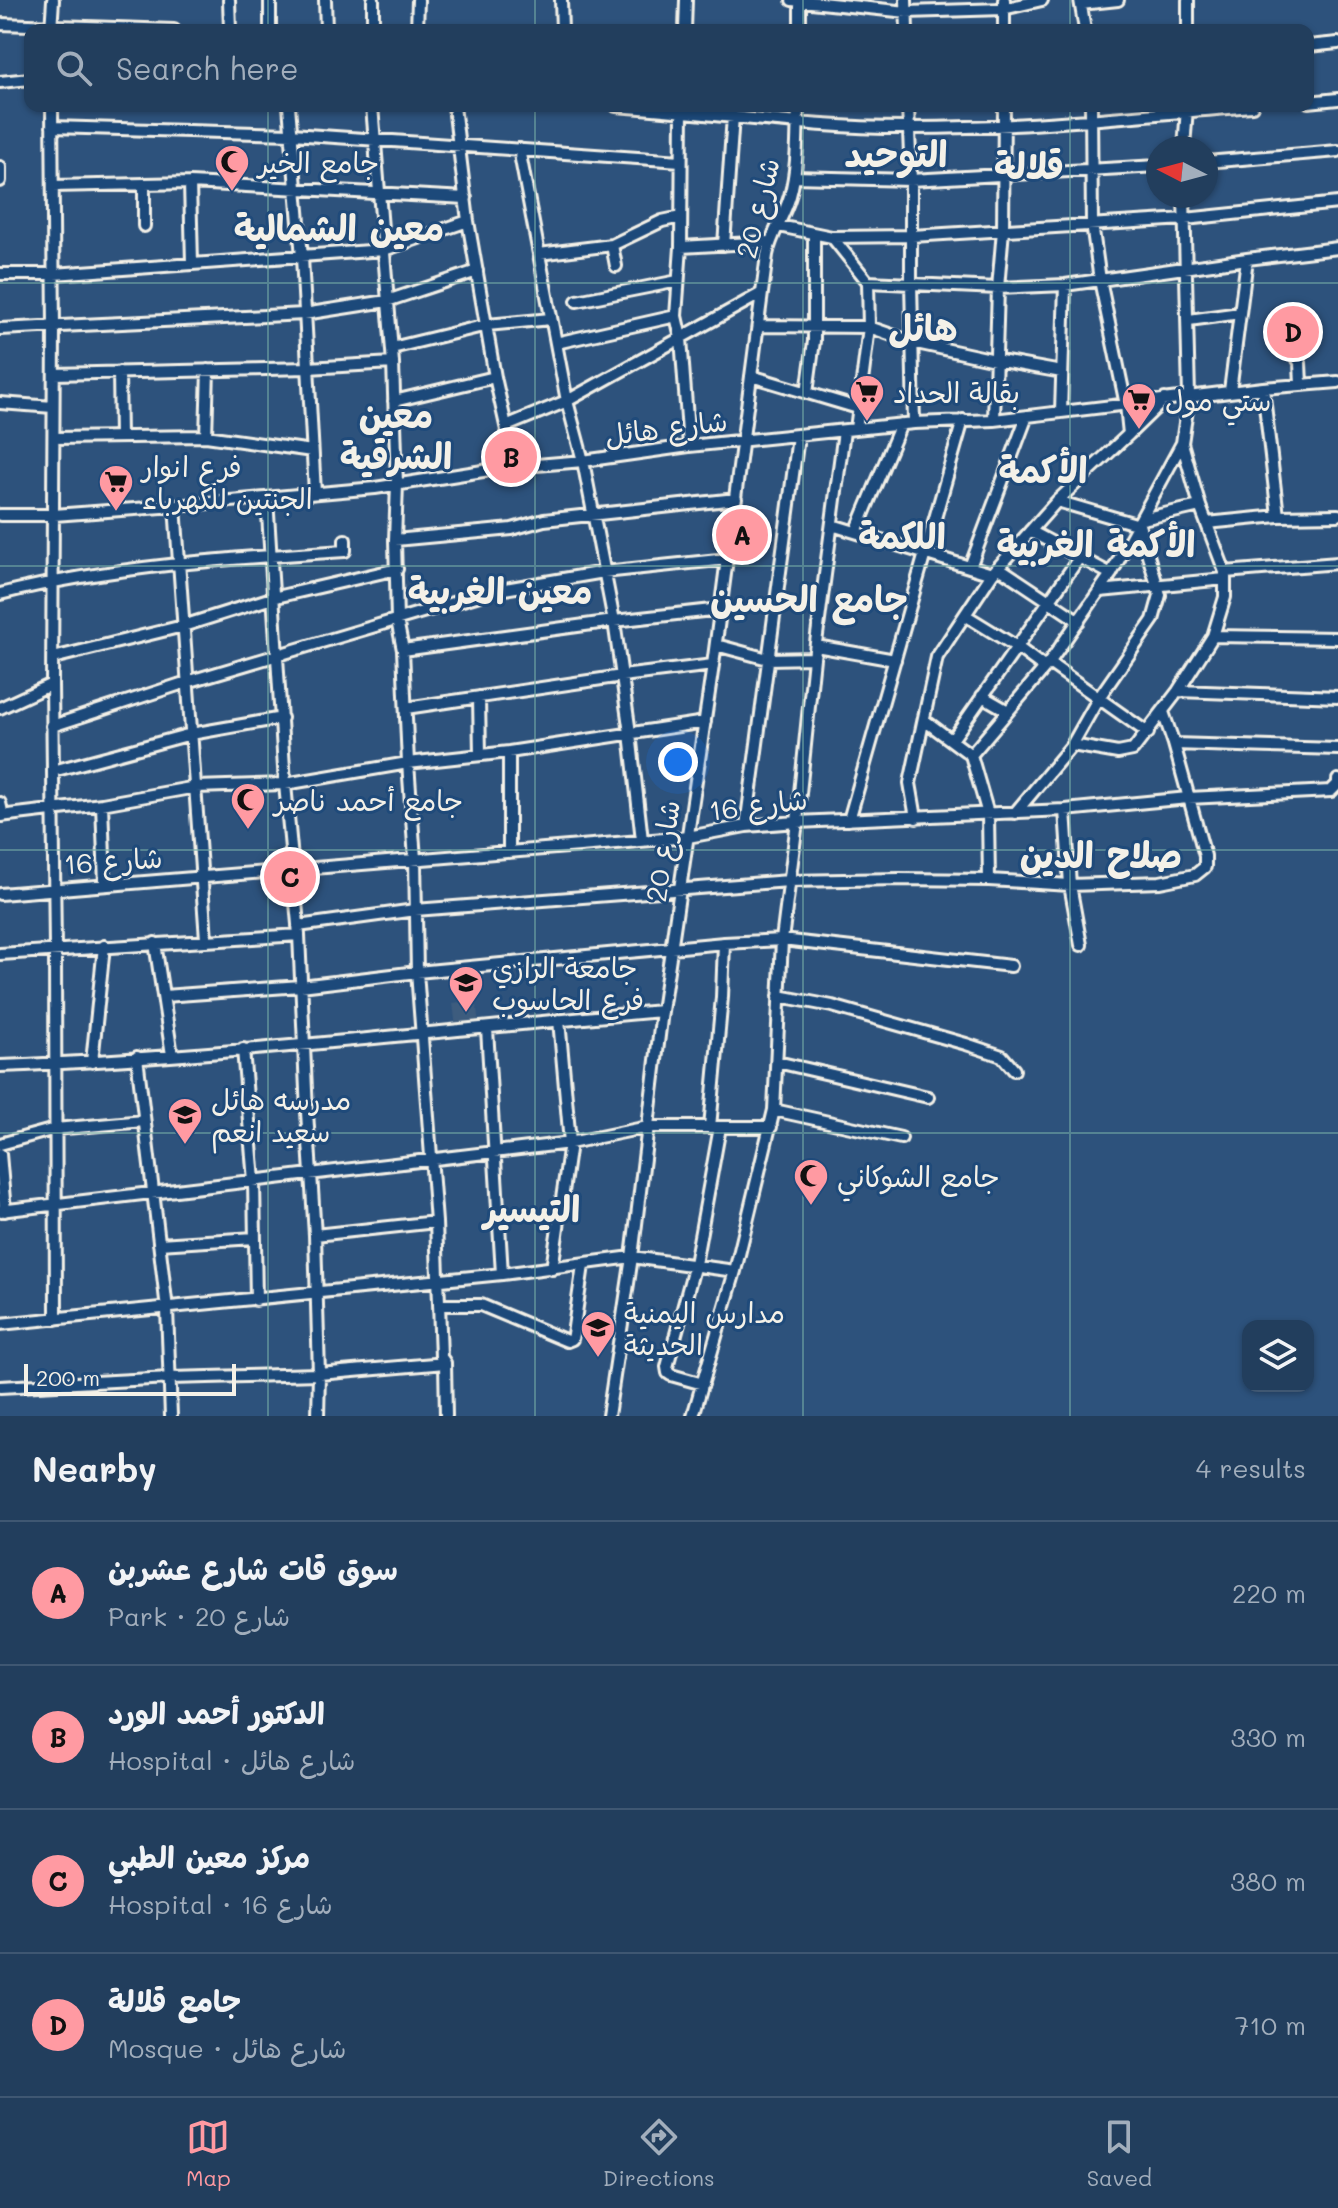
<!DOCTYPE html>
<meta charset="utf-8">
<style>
body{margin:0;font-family:Mali,"Playpen Sans Arabic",sans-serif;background:#2e4966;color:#f1f3f6}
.controls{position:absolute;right:24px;bottom:24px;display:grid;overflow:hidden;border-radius:16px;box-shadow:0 2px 6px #0004}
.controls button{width:72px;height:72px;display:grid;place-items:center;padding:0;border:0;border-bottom:2px solid #3f5772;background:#223e5d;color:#f1f3f6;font:40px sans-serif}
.compass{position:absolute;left:1146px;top:136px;width:72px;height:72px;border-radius:50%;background:#223e5d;box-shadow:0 2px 6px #0004;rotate:276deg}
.scale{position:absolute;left:24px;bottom:20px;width:212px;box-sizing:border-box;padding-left:8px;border:4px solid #f4f1e8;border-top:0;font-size:22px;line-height:28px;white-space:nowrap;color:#f4f1e8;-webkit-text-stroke:6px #1f4a7a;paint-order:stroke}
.you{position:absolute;left:678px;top:762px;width:28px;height:28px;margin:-20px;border:6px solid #fff;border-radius:50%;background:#1a73e8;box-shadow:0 0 0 12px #1a73e833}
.badge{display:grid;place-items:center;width:52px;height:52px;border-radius:50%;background:#ff9aa2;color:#111;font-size:26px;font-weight:700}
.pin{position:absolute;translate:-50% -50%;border:4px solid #fff;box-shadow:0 2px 8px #0006}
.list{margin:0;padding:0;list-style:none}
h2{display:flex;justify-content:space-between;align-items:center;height:104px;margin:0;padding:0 32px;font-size:34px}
h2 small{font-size:26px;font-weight:400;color:#a2aebc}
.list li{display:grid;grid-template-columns:52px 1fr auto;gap:24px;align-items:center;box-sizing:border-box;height:144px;padding:0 32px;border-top:2px solid #3f5772}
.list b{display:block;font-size:30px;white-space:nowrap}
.list p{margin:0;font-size:26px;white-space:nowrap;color:#a2aebc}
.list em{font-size:26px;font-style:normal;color:#a2aebc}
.icon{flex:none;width:44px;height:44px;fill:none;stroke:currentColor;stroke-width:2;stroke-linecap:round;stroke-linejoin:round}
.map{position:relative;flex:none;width:1338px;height:1416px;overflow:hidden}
.search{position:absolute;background:#223e5d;box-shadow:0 2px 6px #0004;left:24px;right:24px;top:24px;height:88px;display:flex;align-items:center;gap:20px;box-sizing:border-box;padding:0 28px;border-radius:16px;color:#a2aebc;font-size:30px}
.sheet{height:680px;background:#223e5d}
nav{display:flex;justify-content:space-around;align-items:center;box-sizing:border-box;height:112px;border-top:2px solid #3f5772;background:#223e5d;font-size:22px;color:#a2aebc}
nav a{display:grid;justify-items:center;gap:4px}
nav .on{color:#ff9aa2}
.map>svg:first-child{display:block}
.built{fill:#3d5c7e}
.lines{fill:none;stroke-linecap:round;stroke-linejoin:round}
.minor-casing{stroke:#f4f1e8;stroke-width:16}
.minor{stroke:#1f4a7a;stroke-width:10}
.grid{fill:none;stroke:#76ada5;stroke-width:2;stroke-opacity:0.55}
.labels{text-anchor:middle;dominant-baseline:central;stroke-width:6;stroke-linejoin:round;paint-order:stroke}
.poi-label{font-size:28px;fill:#f4f1e8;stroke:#1f4a7a;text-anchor:start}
.street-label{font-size:28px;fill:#f4f1e8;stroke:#1f4a7a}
.district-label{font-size:36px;font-weight:bold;fill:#f4f1e8;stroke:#1f4a7a}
</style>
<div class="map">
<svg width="1338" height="1416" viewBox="0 0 1338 1416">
<rect width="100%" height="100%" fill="#2d527c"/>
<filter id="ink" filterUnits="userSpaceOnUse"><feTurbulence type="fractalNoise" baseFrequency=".0125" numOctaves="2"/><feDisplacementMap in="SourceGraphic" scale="16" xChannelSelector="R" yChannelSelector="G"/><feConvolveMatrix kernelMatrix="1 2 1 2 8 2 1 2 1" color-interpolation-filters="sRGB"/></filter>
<g filter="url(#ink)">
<!-- built -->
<path class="built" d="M476 1000 479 1025 456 1028 453 1003Z"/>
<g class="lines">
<defs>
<path id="minor" d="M229 0 230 30
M270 0V30
M325 0 326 30
M561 0 562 30
M792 0 907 12 1003 9 1042 0
M906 0 907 30
M1080 0 1085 30
M1081 4 1118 0
M0 24 174 30
M51 30 53 0
M373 30V0
M417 30 418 0
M685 30 686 0
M800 30V0
M1004 30V0
M1188 30V0
M1308 46 1338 43
M0 82 30 79
M1308 102 1338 99
M52 106 54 328 52 684 55 949 56 1319
M289 106 302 257 315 493
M372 106 393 363 397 484 395 540 397 620 403 650 408 763 415 859 417 972 436 1222 441 1357 445 1363 446 1416
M454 106 468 221 495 377 515 466
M616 106C715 113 814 129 913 128 1026 128 1139 115 1252 106
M682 106 681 247 676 316 681 338 689 446
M908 106 911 180V282L914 423
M52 127 292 134 681 161
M1184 148 1187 108
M519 149 567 401 583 461 614 621 630 733 642 840
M1206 162 1338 151
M0 167V181
M794 177 911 180 1158 166
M190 183 192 263
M144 184V226
M53 186 190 183 466 198
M779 226 832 237 912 236 1185 219 1338 203
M832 237 868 282 869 327 856 429
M724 245 733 116
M681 247 769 242
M539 254 612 245
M616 266 612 245 662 221 681 217
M0 274H54L384 250 468 221
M868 282 998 288 1065 285 1247 259 1338 248
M577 301 678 281
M1189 320 1240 313
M758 326 869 327 912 342 995 360 1062 372
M0 329 304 314 387 301 477 271
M1283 331 1300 363 1301 384
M556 343 676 316
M392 348 487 325 551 319
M119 372 120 437
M54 374 308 368 393 363
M751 376 858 408
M1263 388 1278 516
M1230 391 1247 259
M807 393 814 341V234
M394 401 495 377
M0 403 53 407
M1061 412 1065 285
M994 420 998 288 1003 230 1004 106
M506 426 567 401 762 293
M1129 434 1165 399
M206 436 208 370
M54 438 206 436 312 451
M267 498 285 784 299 935 307 1112 315 1235 319 1374 318 1416
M175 506 206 939
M0 515H54L175 506 375 488 502 468 583 461 689 446 914 423 994 420 1263 388 1338 382
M1142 519 1200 506
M1207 523 1278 516 1338 515
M832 525 992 574
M1030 531 1111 574
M856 532 901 424
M395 540 512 529 544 520 736 499
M970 567 1027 416
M998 567 1079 621
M1225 572 1338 563
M1100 591 1225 579
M0 594C111 566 231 558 345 551V540
M965 615 1017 647 1045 668
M1213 636 1338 638
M716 645 768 659 814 658
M816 646 895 660
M403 650 614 621 721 609
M53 658 183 626 272 598 397 569
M1049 663 1148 733
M1178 691 1338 697
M982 696 1008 711
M479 697 480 755
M0 708 52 684
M406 708 622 676 713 665
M1163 712 1174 744 1338 749
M924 720 971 755
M52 726 187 682 493 591 604 572 728 559
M952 740 1079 558
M1072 745 1118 753 1133 750 1178 691 1213 636 1225 597V572L1200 506 1182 443
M53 771 191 734 282 718
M0 803 3 816
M102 804 105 884
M1065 810 1070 885 1081 945
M1015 813 1072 745 1098 699 1153 620 1160 595 1139 525 1057 501
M0 816 102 804 196 787 285 784 408 763 509 752 705 722
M916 818 910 783 937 657 992 574 1057 501 1129 434 1126 405 1100 280 1092 224 1091 106
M849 820 963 420
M746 826 798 437
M509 851V752
M989 880 988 814 971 755 1049 663 1111 574 1182 443 1189 396 1184 196
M0 894 688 837 746 826 797 822 1065 810 1188 798 1331 791 1338 784V780
M298 926 415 910 789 881 899 879 989 880 1070 885 1160 882 1195 875 1205 867V856L1174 744
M155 943 172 1055
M0 954 299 935
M164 996 301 986 417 972 724 943 782 940 1011 966
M779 996 832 1006 966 1044 1002 1056 1014 1070
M487 1029 502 1274
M243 1049 254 1181 256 1300
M137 1057 167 1309 171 1416
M92 1062 104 946
M777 1062 928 1097
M0 1066C221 1057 442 1030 662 1011
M774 1110 901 1138
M710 1127 722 997 724 943
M0 1144 55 1129 144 1121
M0 1154 5 1211
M0 1211 570 1143 648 1127H771
M315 1235 436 1222
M159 1244 255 1238
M552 1269 570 1143 559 1020
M439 1305H481L567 1341 572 1339 573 1334 583 1265
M0 1324 502 1274 632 1257 735 1271
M703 1384 671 1375 668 1373 667 1367 695 1264 720 1127
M0 1387 170 1378 319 1374 445 1363
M608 1416 632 1257 662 1011 713 665 767 255C771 234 784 217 790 196 798 168 797 135 798 106
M693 1416 735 1271 774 1110 782 940 797 822 814 658 844 431"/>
</defs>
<!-- minor casing -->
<use href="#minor" class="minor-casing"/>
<!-- minor -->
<use href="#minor" class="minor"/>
</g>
</g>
<!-- grid -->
<path class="grid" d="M268 0V30M535 0V30M803 0V30M1070 0V30M268 106V1416M535 106V1416M803 106V1416M1070 106V1416M0 283H1338M0 566H1338M0 850H1338M0 1133H1338"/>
<!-- icons -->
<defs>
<symbol id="mosque-pin" viewBox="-11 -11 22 30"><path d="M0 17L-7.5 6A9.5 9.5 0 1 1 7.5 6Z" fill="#ff9aa2" stroke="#1f4a7a"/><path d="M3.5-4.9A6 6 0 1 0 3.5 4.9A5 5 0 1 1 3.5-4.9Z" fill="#111"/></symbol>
<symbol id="supermarket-pin" viewBox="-11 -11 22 30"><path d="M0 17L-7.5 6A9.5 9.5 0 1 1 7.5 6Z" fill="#ff9aa2" stroke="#1f4a7a"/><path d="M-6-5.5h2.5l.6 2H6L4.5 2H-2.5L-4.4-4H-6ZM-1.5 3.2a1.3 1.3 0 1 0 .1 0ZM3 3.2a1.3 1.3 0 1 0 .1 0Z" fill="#111"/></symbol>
<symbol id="university-pin" viewBox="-11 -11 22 30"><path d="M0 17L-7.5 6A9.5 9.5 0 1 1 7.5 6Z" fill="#ff9aa2" stroke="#1f4a7a"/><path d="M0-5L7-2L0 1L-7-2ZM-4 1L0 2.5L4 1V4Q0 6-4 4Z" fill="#111"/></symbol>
<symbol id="school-pin" viewBox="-11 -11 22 30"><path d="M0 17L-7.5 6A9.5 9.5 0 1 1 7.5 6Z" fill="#ff9aa2" stroke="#1f4a7a"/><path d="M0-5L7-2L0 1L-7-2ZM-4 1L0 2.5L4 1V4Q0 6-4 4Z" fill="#111"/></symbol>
</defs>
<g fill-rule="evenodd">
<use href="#mosque-pin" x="212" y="142" width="40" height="54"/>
<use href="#supermarket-pin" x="847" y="372" width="40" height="54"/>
<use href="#supermarket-pin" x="1119" y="380" width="40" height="54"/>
<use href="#supermarket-pin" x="96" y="462" width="40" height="54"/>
<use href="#mosque-pin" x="228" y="780" width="40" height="54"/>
<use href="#university-pin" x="446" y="963" width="40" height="54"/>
<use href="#school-pin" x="165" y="1095" width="40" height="54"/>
<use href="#mosque-pin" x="791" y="1156" width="40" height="54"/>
<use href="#school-pin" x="578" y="1308" width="40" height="54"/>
</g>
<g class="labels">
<!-- poi labels -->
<g class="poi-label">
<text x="258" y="162">جامع الخير</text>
<text x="893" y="392">بقالة الحداد</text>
<text x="1165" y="400">ستي مول</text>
<text x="142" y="466">فرع انوار<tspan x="142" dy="32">الجنتين للكهرباء</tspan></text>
<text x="274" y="800">جامع أحمد ناصر</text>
<text x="492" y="967">جامعة الرازي<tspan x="492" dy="32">فرع الحاسوب</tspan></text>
<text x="211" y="1099">مدرسه هائل<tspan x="211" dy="32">سعيد انعم</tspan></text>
<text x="837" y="1176">جامع الشوكاني</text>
<text x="624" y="1312">مدارس اليمنية<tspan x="624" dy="32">الحديثة</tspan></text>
</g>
<!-- street labels -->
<g class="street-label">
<text transform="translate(757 208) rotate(-76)">شارع 20</text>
<text transform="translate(666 427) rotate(-7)">شارع هائل</text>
<text transform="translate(758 804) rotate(-7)">شارع 16</text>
<text transform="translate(662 851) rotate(-82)">شارع 20</text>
<text transform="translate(113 860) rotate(-4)">شارع 16</text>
</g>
<!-- district labels -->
<g class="district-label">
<text x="896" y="152">التوحيد</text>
<text x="1029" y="164">قلالة</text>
<text x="339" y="226">معين الشمالية</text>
<text x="923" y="326">هائل</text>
<text x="396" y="413">معين<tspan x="396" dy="41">الشرقية</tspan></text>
<text x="1043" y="468">الأكمة</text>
<text x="902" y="534">اللكمة</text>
<text x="1096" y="542">الأكمة الغربية</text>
<text x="500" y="589">معين الغربية</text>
<text x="809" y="597">جامع الحسين</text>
<text x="1101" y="853">صلاح الدين</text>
<text x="532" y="1207">التيسير</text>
</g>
</g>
</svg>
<div class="controls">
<button><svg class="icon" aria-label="layers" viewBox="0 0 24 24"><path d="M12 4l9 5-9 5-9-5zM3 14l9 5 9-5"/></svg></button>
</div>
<svg class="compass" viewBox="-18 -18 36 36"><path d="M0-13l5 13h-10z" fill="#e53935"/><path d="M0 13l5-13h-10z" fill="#a2aebc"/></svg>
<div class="scale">200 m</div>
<div class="you"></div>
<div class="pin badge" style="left:742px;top:535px">A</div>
<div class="pin badge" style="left:511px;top:457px">B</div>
<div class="pin badge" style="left:290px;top:877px">C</div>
<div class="pin badge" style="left:1293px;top:332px">D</div>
<div class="search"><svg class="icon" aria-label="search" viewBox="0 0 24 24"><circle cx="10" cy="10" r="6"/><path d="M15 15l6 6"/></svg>Search here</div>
</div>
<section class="sheet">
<h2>Nearby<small>4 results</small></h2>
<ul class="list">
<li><span class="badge">A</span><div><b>سوق قات شارع عشربن</b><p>Park · شارع 20</p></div><em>220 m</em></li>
<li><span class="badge">B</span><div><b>الدكتور أحمد الورد</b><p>Hospital · شارع هائل</p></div><em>330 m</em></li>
<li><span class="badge">C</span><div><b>مركز معين الطبي</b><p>Hospital · شارع 16</p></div><em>380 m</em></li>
<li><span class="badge">D</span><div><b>جامع قلالة</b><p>Mosque · شارع هائل</p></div><em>710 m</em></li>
</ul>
</section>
<nav>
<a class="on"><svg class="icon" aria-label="map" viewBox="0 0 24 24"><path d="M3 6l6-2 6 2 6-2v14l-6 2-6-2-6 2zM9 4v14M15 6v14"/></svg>Map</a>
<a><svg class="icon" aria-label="directions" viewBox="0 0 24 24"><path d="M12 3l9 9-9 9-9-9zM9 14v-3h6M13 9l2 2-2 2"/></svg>Directions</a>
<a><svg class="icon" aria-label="saved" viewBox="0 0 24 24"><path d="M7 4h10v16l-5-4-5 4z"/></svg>Saved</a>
</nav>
